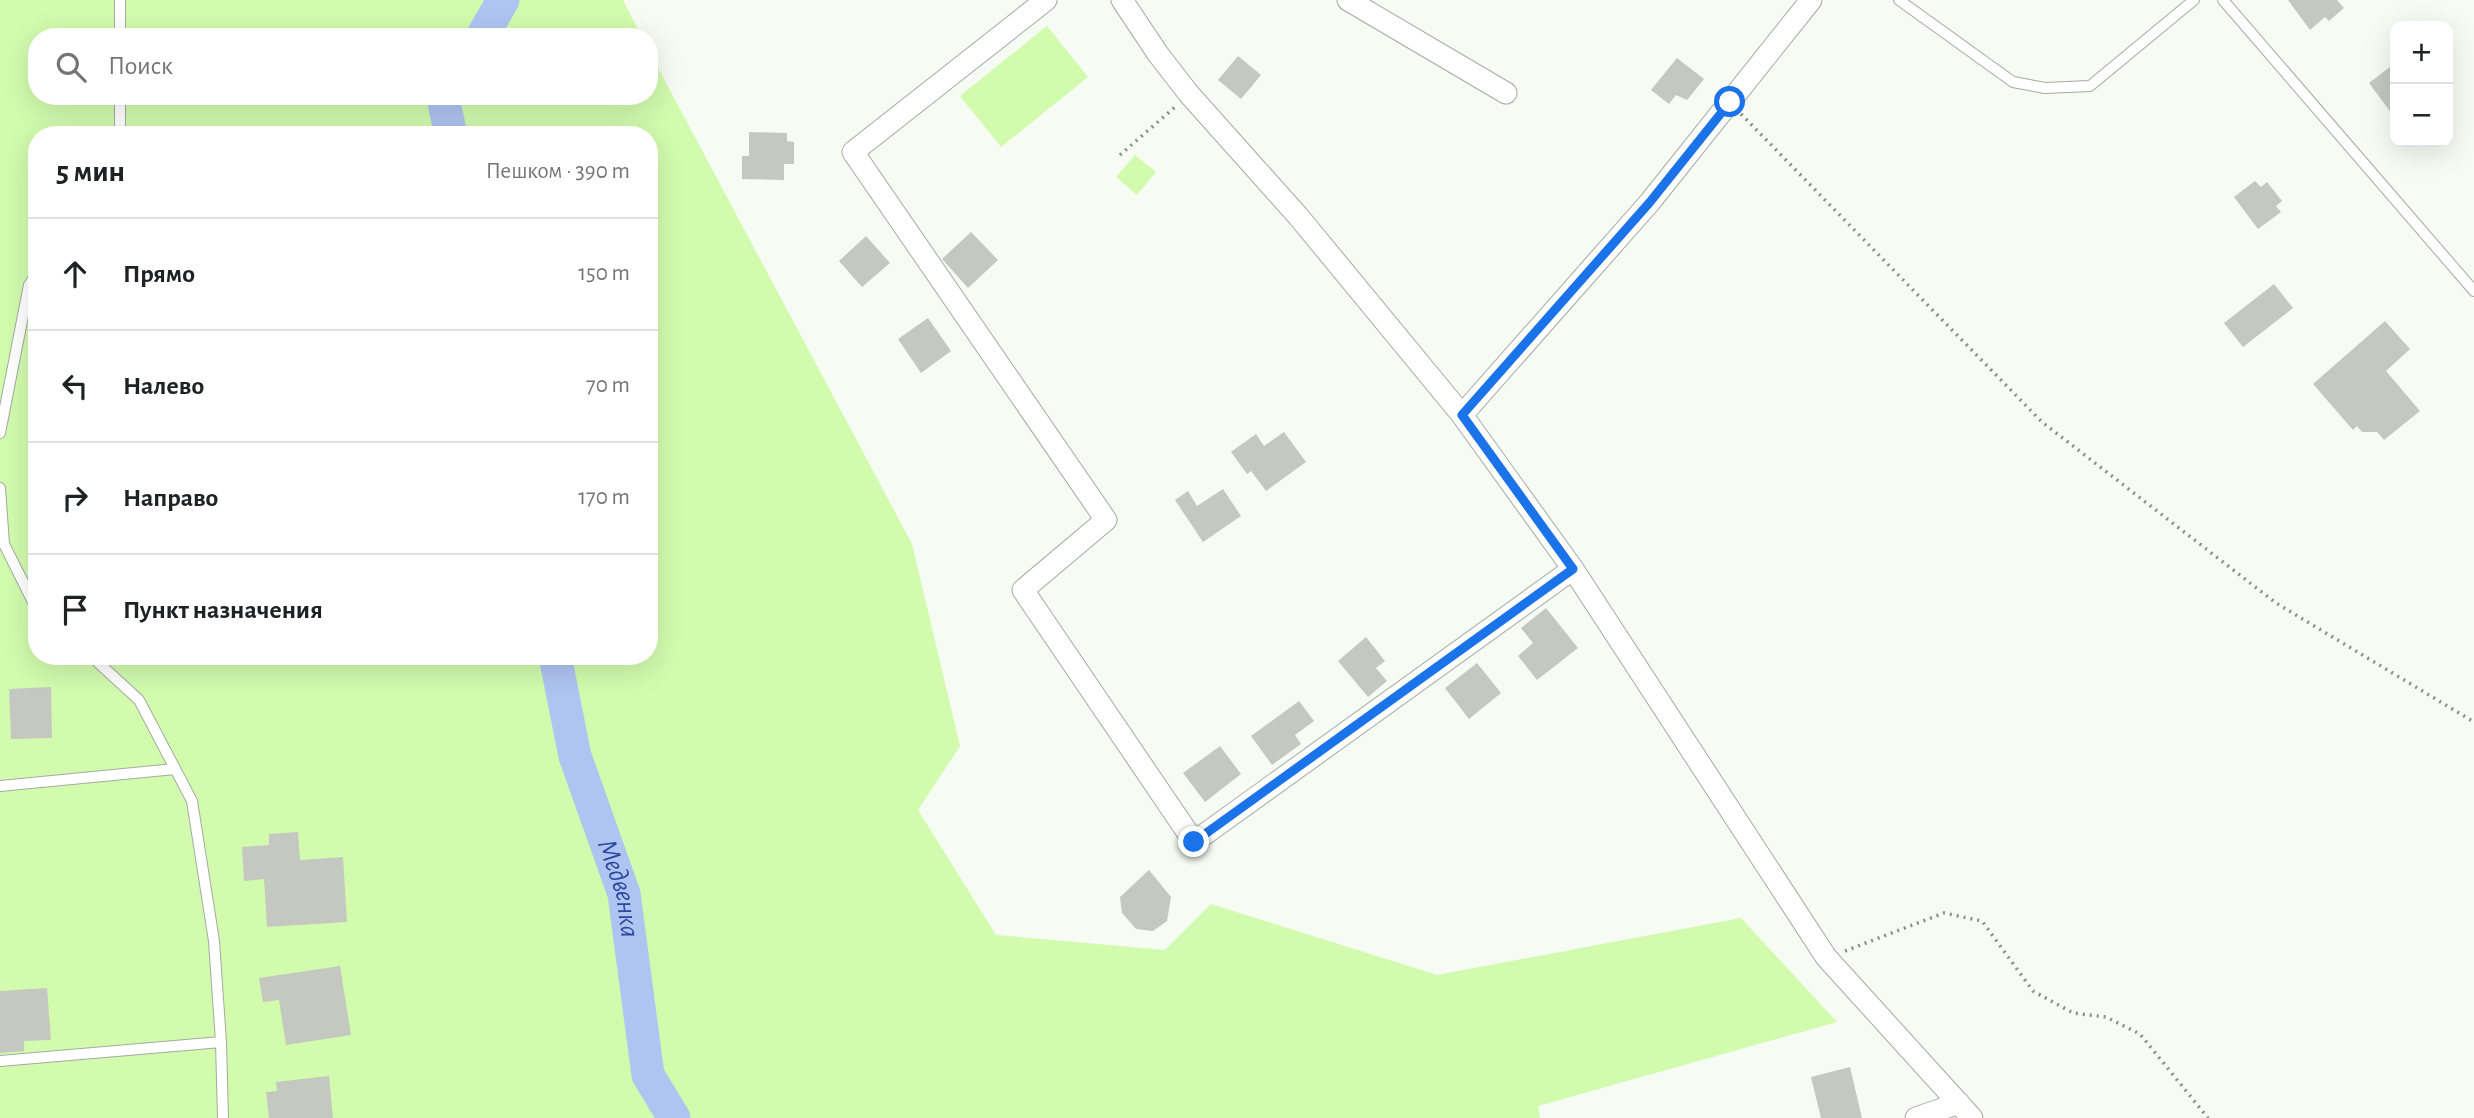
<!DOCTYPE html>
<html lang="ru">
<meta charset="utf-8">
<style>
body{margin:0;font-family:"Alegreya Sans",sans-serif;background:#f2f2f2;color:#202124}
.controls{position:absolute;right:21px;top:21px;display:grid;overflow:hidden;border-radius:14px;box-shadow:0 7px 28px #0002}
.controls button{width:63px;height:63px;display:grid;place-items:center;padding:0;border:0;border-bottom:2px solid #e0e0e0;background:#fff;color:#202124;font:35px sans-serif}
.stop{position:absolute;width:21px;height:21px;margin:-16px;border:5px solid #1a73e8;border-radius:50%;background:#fff}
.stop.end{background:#1a73e8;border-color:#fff;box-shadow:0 2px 7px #0008}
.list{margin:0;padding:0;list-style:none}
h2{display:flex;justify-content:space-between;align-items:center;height:91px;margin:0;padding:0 28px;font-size:30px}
h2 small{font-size:23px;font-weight:400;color:#757577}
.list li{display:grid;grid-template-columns:46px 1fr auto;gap:21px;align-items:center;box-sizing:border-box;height:112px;padding:0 28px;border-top:2px solid #e0e0e0}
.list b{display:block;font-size:26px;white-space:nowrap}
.list em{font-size:23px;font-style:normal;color:#757577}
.icon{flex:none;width:38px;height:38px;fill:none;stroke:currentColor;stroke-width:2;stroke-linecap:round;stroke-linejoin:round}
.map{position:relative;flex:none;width:2474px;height:1118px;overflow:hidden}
.search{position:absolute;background:#fff;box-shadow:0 7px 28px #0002;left:28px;top:28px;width:630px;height:77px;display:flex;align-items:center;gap:18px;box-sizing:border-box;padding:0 24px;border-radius:28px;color:#757577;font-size:26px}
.panel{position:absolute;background:#fff;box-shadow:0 7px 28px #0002;left:28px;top:126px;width:630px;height:539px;border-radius:28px}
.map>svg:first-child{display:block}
.green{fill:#d2fbae;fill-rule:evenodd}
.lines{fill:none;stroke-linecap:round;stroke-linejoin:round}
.river{stroke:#afc4f1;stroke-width:33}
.building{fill:#c4c8c0}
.service-casing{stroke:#a5aaa2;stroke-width:12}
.minor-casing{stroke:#a5aaa2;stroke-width:23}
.path{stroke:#8a8d88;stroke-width:3.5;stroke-dasharray:2 5;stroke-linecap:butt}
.service{stroke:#fff;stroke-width:10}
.minor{stroke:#fff;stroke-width:21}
.route{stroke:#1a73e8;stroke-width:9}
.labels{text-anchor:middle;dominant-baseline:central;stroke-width:7;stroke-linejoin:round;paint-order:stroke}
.water-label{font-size:28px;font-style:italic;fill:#2b499e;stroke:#fff}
</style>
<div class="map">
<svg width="2474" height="1118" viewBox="0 0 2474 1118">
<rect width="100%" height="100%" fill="#f6fbf3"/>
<!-- green -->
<path class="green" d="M0 0H623L642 37H37V96H649V51L912 544 960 746 918 810 996 935 1165 950 1211 904 1437 975 1741 918 1837 1022 1538 1106 1540 1118H0ZM37 135H649V656H37Z
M1047 26 1088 77 1001 147 960 96Z
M1135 155 1156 172 1137 195 1116 177Z"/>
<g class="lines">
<!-- river -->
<g class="river">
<path d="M482 37 503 0"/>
<path d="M448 96 444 103 451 135"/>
<path id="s1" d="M555 656 575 756 624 894 648 1075 674 1118"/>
</g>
</g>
<!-- building -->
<path class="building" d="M2288 0H2337L2344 8 2329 21 2325 17 2310 30Z
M1238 56 1261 75 1241 99 1218 80Z
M1677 58 1704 79 1687 100 1676 95 1669 104 1651 90Z
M2395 63V118L2369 83Z
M749 132 787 133V141L794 142V164H784V180L742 179V156H749Z
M2255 181 2261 187 2267 182 2282 201 2276 206 2281 212 2258 229 2234 197Z
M971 232 998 260 968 288 942 259Z
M866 236 890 263 862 287 839 261Z
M2274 284 2293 308 2243 347 2224 323Z
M928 318 951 351 921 373 898 339Z
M2385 321 2410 349 2386 371 2420 411 2384 440 2377 432H2362L2357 426 2353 430 2313 384Z
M1284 432 1306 462 1266 491 1251 471 1247 474 1231 452 1256 434 1264 446Z
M1223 489 1241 516 1203 542 1175 500 1188 491 1197 506Z
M1546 608 1578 648 1537 680 1518 656 1533 643 1521 628Z
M1366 637 1385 661 1376 668 1387 681 1368 697 1338 661Z
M1477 663 1501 693 1469 719 1445 688Z
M51 687 52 738 11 739 9 689Z
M1299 701 1314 721 1295 735 1301 744 1272 765 1251 736Z
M1220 746 1241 774 1205 802 1183 773Z
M298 832 300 860 343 857 347 922 267 927 264 879 244 881 242 847 269 845V834Z
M1149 870 1171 897 1167 921 1153 931 1136 929 1122 913 1120 897Z
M340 966 351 1035 286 1045 279 1000 263 1002 259 978Z
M47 988 51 1040 24 1041V1051L0 1053V991Z
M1850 1067 1862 1118H1821L1811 1077Z
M329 1076 333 1118H269L266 1092 277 1091 276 1082Z"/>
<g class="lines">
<defs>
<path id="service" d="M120 0V37
M1899 0 2013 82 2045 88 2090 86 2194 0
M2223 0 2474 291
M120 135V96
M0 433 29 285 37 274
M0 488 4 544 33 602 37 605
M91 656 139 700 192 801 214 941 221 1042 223 1118
M0 786 175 769
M0 1061 221 1042"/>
<path id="minor" d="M1046 0 853 152 1106 520 1023 590 1194 842 1573 569
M1122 0 1158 54 1189 94 1298 216 1462 415 1573 569 1826 957 1972 1118
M1348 0 1506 93
M1462 415 1650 202 1811 0
M1916 1118 1959 1103"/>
</defs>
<!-- service casing -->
<use href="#service" class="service-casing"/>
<!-- minor casing -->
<use href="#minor" class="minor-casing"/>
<!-- path -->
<path class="path" d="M1741 114 2042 422 2276 603 2474 722
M1120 155 1175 107
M1845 951 1944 913 1982 921 2033 991 2073 1013 2106 1017 2140 1034 2208 1118"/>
<!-- service -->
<use href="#service" class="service"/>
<!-- minor -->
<use href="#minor" class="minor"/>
</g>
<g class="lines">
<!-- route -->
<path class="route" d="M1194 842 1573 569 1462 415 1650 202 1730 102"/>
</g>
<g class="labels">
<!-- water labels -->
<g class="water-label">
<text stroke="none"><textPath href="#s1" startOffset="242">Медвенка</textPath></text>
</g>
</g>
</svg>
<div class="controls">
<button>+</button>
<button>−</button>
</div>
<div class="stop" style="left:1730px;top:102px"></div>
<div class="stop end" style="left:1194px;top:842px"></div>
<div class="search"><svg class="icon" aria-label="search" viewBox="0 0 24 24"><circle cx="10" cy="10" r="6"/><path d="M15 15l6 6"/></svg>Поиск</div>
<section class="panel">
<h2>5 мин<small>Пешком · 390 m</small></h2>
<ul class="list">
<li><svg class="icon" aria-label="ahead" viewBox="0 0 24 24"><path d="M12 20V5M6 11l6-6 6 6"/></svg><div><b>Прямо</b></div><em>150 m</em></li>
<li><svg class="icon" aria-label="left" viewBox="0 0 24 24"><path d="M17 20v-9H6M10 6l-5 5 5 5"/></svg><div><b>Налево</b></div><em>70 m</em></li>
<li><svg class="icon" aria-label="right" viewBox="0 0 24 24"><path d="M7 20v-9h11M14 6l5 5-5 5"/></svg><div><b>Направо</b></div><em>170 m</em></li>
<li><svg class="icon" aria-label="arrive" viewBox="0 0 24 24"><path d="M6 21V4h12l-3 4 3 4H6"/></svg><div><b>Пункт назначения</b></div></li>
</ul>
</section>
</div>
